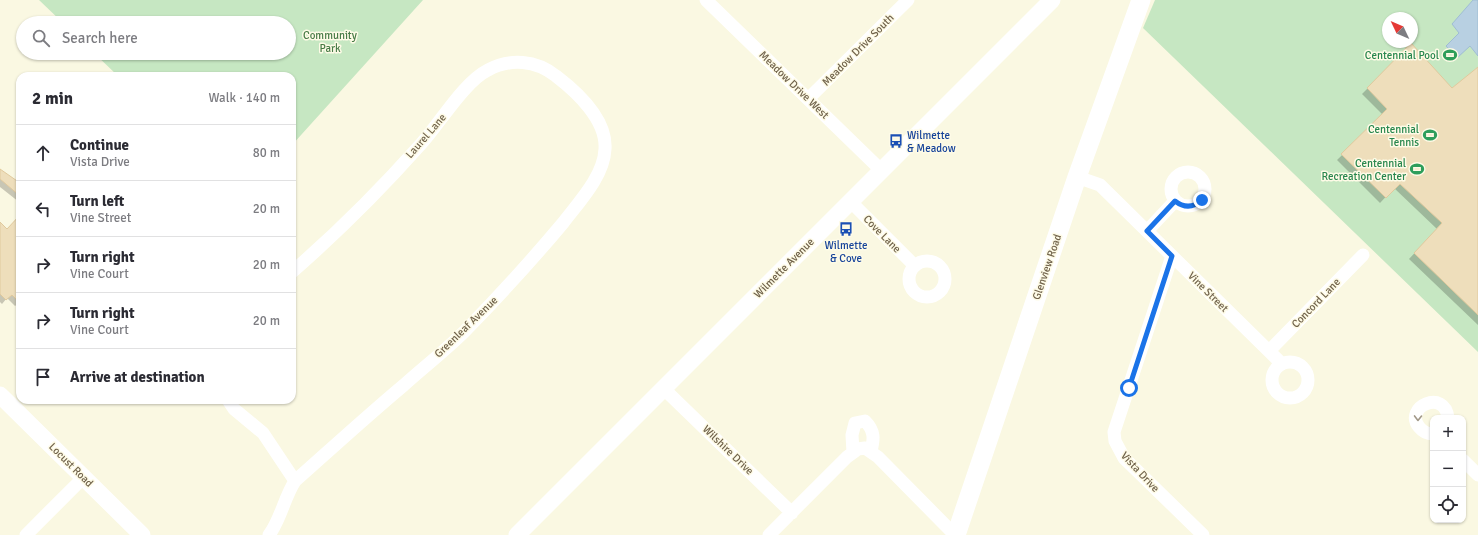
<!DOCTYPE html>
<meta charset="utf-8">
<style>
body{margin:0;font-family:Signika,sans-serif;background:#f2f2f3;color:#2b2b33}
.controls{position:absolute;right:12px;bottom:12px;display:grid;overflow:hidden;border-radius:8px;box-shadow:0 1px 3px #0004}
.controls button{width:36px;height:36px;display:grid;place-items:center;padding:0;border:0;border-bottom:1px solid #e1e1e2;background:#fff;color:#2b2b33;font:20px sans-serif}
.compass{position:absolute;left:1382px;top:12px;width:36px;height:36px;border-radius:50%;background:#fff;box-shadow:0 1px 3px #0004;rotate:314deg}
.stop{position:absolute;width:12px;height:12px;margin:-9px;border:3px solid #1a73e8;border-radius:50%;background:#fff}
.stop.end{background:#1a73e8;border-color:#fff;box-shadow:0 1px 4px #0008}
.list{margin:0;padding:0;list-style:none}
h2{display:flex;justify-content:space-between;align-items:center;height:52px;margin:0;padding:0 16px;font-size:17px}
h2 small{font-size:13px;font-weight:400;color:#7c7c81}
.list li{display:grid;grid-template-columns:26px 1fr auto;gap:12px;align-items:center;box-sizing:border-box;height:56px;padding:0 16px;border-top:1px solid #e1e1e2}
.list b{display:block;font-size:15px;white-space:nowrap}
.list p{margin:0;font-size:13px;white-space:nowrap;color:#7c7c81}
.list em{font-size:13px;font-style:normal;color:#7c7c81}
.icon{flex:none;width:22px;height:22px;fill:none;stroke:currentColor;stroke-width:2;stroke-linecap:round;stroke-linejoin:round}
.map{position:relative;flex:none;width:1478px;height:535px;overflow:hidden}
.search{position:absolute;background:#fff;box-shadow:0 1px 3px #0004;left:16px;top:16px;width:280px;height:44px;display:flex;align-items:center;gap:10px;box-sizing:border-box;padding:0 14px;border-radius:22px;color:#7c7c81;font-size:15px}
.panel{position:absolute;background:#fff;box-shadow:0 1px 3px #0004;left:16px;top:72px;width:280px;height:332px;border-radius:12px}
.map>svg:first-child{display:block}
.green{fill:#c6e7c2;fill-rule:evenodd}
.water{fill:#b8d0e2;stroke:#9fbdd3}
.shadow{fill:#0003}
.building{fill:#eedebb;stroke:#e0c99d}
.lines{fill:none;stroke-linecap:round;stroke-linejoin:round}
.minor{stroke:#fff;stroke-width:13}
.tertiary{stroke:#fff;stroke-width:17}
.secondary{stroke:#fff;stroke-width:19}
.oneway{stroke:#a29989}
.route{stroke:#1a73e8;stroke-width:5}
.labels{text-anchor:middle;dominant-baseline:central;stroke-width:3;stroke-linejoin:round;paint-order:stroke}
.park-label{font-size:11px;fill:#477b46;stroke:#fefbe7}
.street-label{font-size:11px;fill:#70624a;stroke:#fefbe7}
.leisure-label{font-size:11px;fill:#27864d;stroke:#fefbe7;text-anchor:end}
.transit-label{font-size:11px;fill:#164399;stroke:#fefbe7;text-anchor:start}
</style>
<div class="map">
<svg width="1478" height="535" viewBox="0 0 1478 535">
<rect width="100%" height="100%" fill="#faf8e2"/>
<!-- green -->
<path class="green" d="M39 0H423L292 145V76H118L94 53H289V23H63Z
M1155 0H1478V352L1143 28ZM1388 18H1412V42H1388Z"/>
<!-- water -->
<path class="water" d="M1473 0H1478V56L1470 46 1457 58 1446 46 1459 33 1452 24Z"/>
<!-- shadow -->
<path class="shadow" d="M1411 45 1452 89 1478 75V325L1409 259 1437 229 1394 188 1380 203 1337 160 1383 115 1362 94Z
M0 170 19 183 20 182V210L16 206 19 202 0 187Z
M20 216V302L15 306 7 298 2 304 0 302V224L7 230Z"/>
<!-- building -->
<path class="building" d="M1411 43 1452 88 1478 67V315L1414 253 1442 223 1400 184 1386 198 1341 154 1387 109 1367 88Z
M0 169 20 183V196L0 179Z
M20 215V303L12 295 6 300 0 294V222L7 229Z"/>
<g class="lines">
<!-- minor -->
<path class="minor" d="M706 0 881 170
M808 99 908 0
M1171 189a17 17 0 1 1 34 0a17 17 0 1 1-34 0Z
M1077 177 1100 185 1282 364
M850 201 915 266
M1147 231 1175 201
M1172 256 1114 432 1115 441 1124 458 1203 535
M909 279a18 18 0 1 1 36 0a18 18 0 1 1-36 0Z
M1269 351 1363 255
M1272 380a18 18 0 1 1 36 0a18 18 0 1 1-36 0Z
M663 388 792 513
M228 400 234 409 263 433 295 481
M1433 434C1427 434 1423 432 1419 427 1403 407 1445 388 1448 418
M853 452 852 435 855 423 865 421C875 431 874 439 871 451
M1463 460 1478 475
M26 535 84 477
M269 535C281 519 284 498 295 481 331 449 367 416 404 385 424 367 446 350 465 331 499 296 532 260 563 223 579 202 604 176 605 149 607 120 577 92 556 76 536 60 510 58 488 70 464 82 440 123 421 144 381 189 338 232 292 272
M769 535 847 457 858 449 865 448 878 457 955 535"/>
<!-- tertiary -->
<path class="tertiary" d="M0 395 142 535
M517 535 1052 0"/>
<!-- secondary -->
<path class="secondary" d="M956 535 1077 177 1141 0"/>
</g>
<!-- one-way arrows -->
<defs><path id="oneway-chevron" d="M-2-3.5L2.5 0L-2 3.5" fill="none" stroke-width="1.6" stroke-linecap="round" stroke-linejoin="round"/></defs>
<use class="oneway" href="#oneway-chevron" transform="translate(1418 418) rotate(91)"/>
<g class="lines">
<!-- route -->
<path class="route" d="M1129 388 1172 256 1147 231 1175 201C1184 208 1193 208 1202 200"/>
</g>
<!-- icons -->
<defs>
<symbol id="stadium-bare" viewBox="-9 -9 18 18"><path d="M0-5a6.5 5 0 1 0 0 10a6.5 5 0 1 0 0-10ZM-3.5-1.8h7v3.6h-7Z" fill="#2e9e5b" stroke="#fefbe7" stroke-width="2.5" paint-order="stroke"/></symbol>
<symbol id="bus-bare" viewBox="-9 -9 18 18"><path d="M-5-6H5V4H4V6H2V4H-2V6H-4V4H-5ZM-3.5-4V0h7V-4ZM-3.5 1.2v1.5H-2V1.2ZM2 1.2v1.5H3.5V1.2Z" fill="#1a4fb4" stroke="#fefbe7" stroke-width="2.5" paint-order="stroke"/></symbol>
</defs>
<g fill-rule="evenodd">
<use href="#stadium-bare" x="1440" y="45" width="20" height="20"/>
<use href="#stadium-bare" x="1420" y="125" width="20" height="20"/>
<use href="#bus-bare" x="886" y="131" width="20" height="20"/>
<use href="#stadium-bare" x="1407" y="159" width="20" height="20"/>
<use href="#bus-bare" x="836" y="219" width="20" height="20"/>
</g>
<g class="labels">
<!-- park labels -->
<g class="park-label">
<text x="330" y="35">Community<tspan x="330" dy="13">Park</tspan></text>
</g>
<!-- street labels -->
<g class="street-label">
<text transform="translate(858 50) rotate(-45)">Meadow Drive South</text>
<text transform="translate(794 85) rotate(44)">Meadow Drive West</text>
<text transform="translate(426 136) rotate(-49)">Laurel Lane</text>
<text transform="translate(882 234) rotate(45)">Cove Lane</text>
<text transform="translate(1047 267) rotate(-71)">Glenview Road</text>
<text transform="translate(784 268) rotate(-45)">Wilmette Avenue</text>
<text transform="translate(1208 292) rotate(45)">Vine Street</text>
<text transform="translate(1316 303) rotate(-46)">Concord Lane</text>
<text transform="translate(466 327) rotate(-44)">Greenleaf Avenue</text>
<text transform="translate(728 450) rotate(44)">Wilshire Drive</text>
<text transform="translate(71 465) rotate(45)">Locust Road</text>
<text transform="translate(1140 472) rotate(47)">Vista Drive</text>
</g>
<!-- leisure labels -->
<g class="leisure-label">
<text x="1439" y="55">Centennial Pool</text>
<text x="1419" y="129">Centennial<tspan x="1419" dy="13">Tennis</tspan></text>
<text x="1406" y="163">Centennial<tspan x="1406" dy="13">Recreation Center</tspan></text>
</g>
<!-- transit labels -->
<g class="transit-label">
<text x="907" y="135">Wilmette<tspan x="907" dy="13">&amp; Meadow</tspan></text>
<text x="846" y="245" text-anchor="middle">Wilmette<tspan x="846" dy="13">&amp; Cove</tspan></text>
</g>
</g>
</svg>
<div class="controls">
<button>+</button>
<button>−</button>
<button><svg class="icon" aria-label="locate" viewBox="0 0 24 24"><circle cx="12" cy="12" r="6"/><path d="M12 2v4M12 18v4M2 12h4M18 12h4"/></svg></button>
</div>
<svg class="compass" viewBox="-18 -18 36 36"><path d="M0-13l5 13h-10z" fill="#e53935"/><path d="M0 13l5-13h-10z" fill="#7c7c81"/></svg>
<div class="stop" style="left:1129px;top:388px"></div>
<div class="stop end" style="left:1202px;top:200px"></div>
<div class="search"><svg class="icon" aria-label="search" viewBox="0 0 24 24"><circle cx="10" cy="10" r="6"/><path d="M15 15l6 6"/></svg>Search here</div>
<section class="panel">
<h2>2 min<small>Walk · 140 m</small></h2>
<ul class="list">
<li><svg class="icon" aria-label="ahead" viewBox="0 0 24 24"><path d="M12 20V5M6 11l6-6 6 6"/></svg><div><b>Continue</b><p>Vista Drive</p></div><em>80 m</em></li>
<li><svg class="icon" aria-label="left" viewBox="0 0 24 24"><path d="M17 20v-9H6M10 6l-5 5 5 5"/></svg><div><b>Turn left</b><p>Vine Street</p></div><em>20 m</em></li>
<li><svg class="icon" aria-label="right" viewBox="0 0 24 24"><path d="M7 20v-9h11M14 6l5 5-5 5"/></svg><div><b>Turn right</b><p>Vine Court</p></div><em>20 m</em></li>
<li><svg class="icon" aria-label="right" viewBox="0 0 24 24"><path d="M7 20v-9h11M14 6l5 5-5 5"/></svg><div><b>Turn right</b><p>Vine Court</p></div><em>20 m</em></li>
<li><svg class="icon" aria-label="arrive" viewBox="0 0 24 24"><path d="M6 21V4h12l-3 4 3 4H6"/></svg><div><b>Arrive at destination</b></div></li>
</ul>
</section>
</div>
